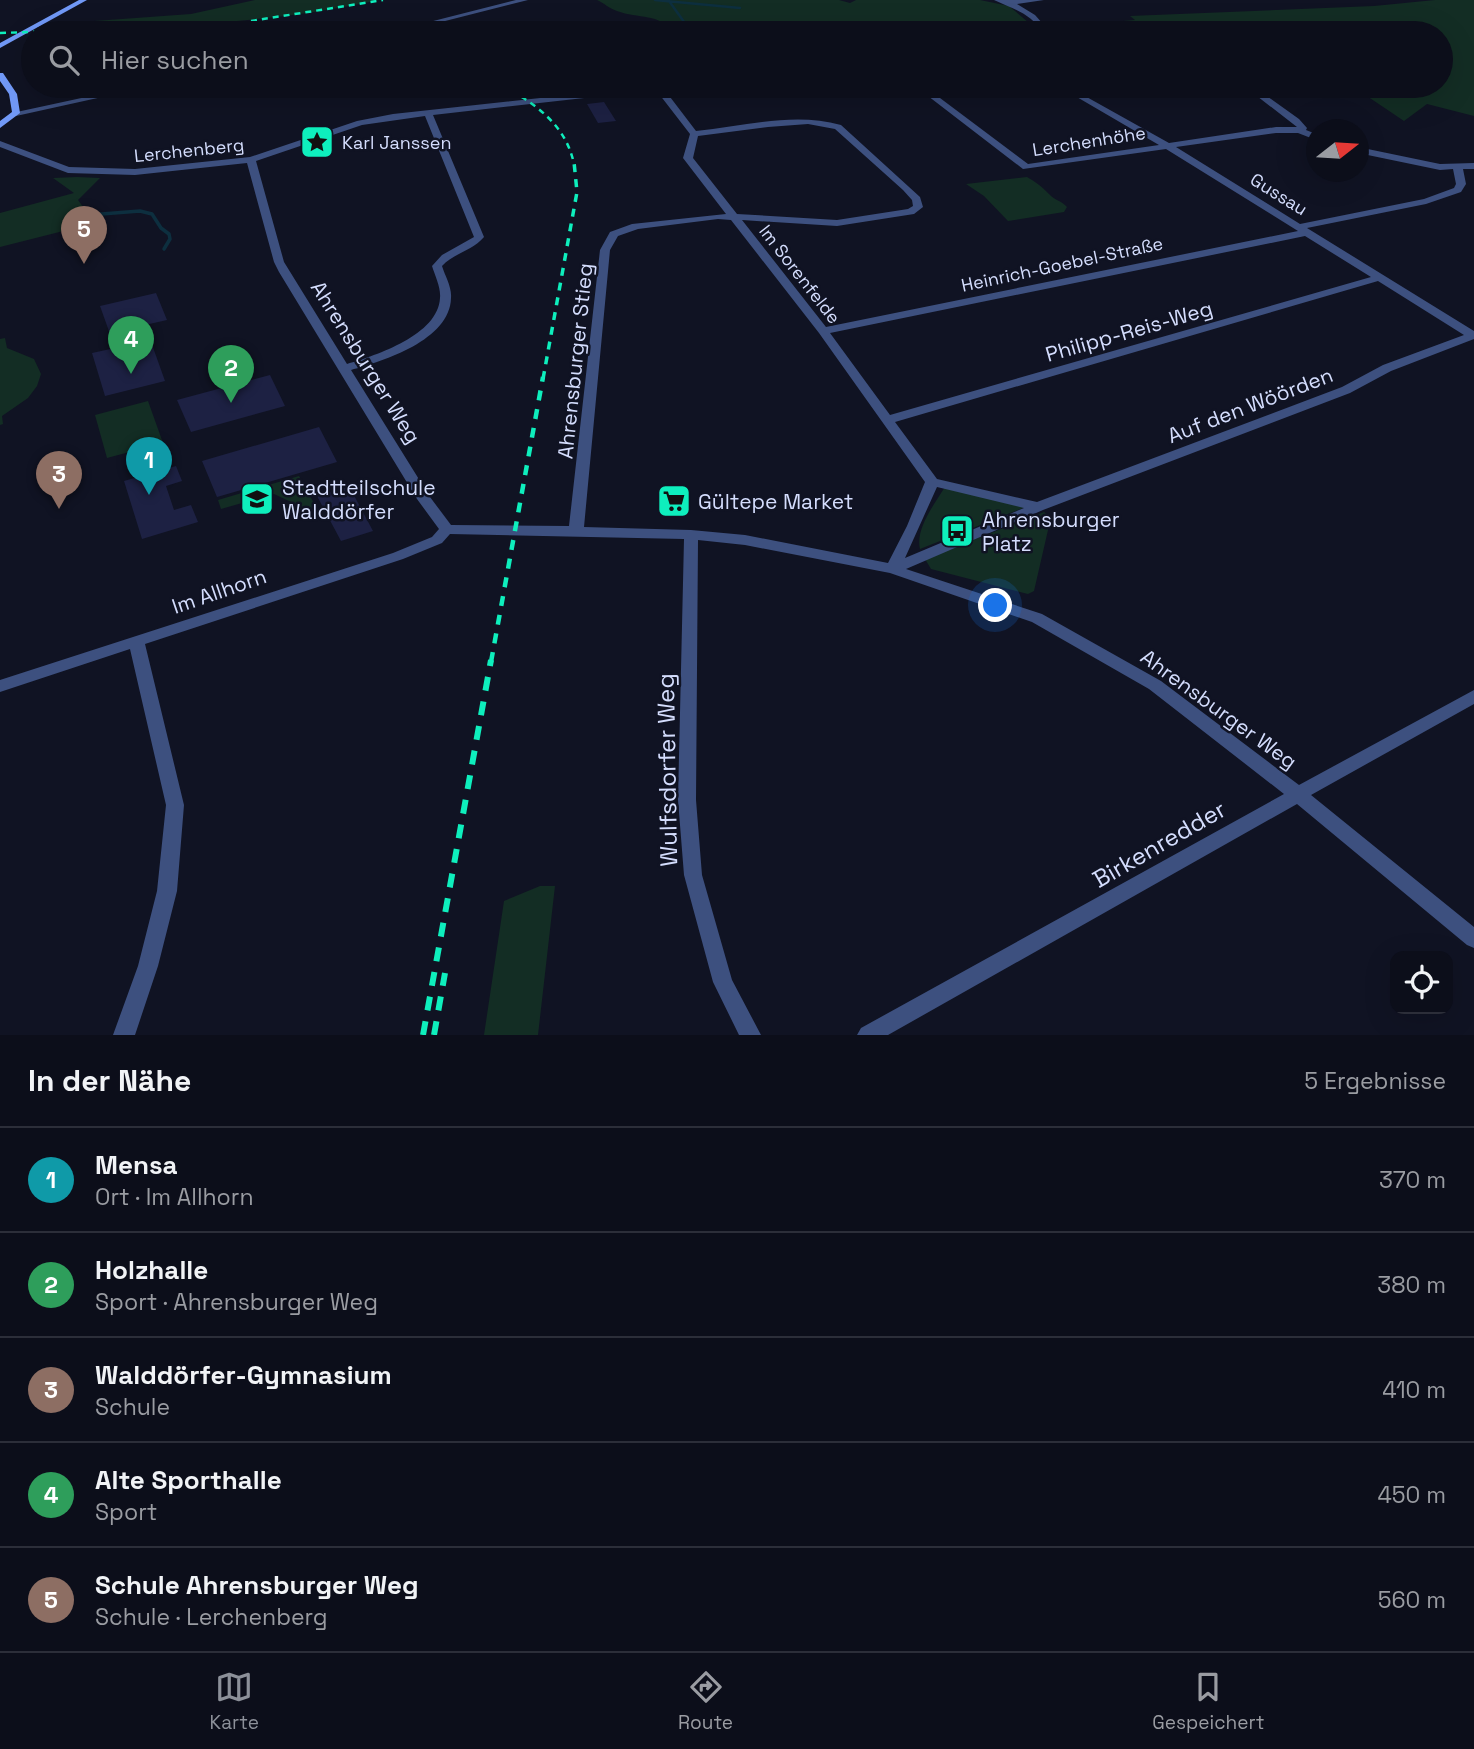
<!DOCTYPE html>
<html lang="de">
<meta charset="utf-8">
<style>
body{margin:0;font-family:"Space Grotesk",sans-serif;background:#1a1c27;color:#f1f3f6}
.controls{position:absolute;right:21px;bottom:21px;display:grid;overflow:hidden;border-radius:14px;box-shadow:0 7px 28px #0002}
.controls button{width:63px;height:63px;display:grid;place-items:center;padding:0;border:0;border-bottom:2px solid #2c2e39;background:#0c0e1a;color:#f1f3f6;font:35px sans-serif}
.compass{position:absolute;left:1306px;top:119px;width:63px;height:63px;border-radius:50%;background:#0c0e1a;box-shadow:0 7px 28px #0002;rotate:73deg}
.you{position:absolute;left:996px;top:606px;width:24px;height:24px;margin:-18px;border:5px solid #fff;border-radius:50%;background:#1a73e8;box-shadow:0 0 0 10px #1a73e833}
.badge{display:grid;place-items:center;width:46px;height:46px;border-radius:50%;background:#8c9099;color:#fff;font-size:23px;font-weight:700}
.pin{position:absolute;translate:-50% -58px;filter:drop-shadow(0 2px 4px #0008)}
.pin::after{content:'';position:absolute;top:37px;width:24px;height:21px;background:inherit;clip-path:polygon(0 0,100% 0,50% 100%)}
.list{margin:0;padding:0;list-style:none}
h2{display:flex;justify-content:space-between;align-items:center;height:91px;margin:0;padding:0 28px;font-size:30px}
h2 small{font-size:23px;font-weight:400;color:#9a9ca2}
.list li{display:grid;grid-template-columns:46px 1fr auto;gap:21px;align-items:center;box-sizing:border-box;height:105px;padding:0 28px;border-top:2px solid #2c2e39}
.list b{display:block;font-size:26px;white-space:nowrap}
.list p{margin:0;font-size:23px;white-space:nowrap;color:#9a9ca2}
.list em{font-size:23px;font-style:normal;color:#9a9ca2}
.icon{flex:none;width:38px;height:38px;fill:none;stroke:currentColor;stroke-width:2;stroke-linecap:round;stroke-linejoin:round}
.map{position:relative;flex:none;width:1474px;height:1035px;overflow:hidden}
.search{position:absolute;background:#0c0e1a;box-shadow:0 7px 28px #0002;left:21px;right:21px;top:21px;height:77px;display:flex;align-items:center;gap:18px;box-sizing:border-box;padding:0 24px;border-radius:38px;color:#9a9ca2;font-size:26px}
.sheet{height:616px;background:#0c0e1a}
nav{display:flex;justify-content:space-around;align-items:center;box-sizing:border-box;height:98px;border-top:2px solid #2c2e39;background:#0c0e1a;font-size:19px;color:#9a9ca2}
nav a{display:grid;justify-items:center;gap:4px}
nav .on{color:#8c9099}
.map>svg:first-child{display:block}
.green{fill:#132d24}
.lines{fill:none;stroke-linecap:round;stroke-linejoin:round}
.stream-far1{stroke:#0d2f3f;stroke-width:2.5}
.stream{stroke:#0d2f3f;stroke-width:3.5}
.building{fill:#1d2143}
.street{fill:#3d507f;fill-rule:evenodd}
.secondary{fill:#7199f7;fill-rule:evenodd}
.rail-far3{stroke:#0eefbd;stroke-width:2.5;stroke-dasharray:6 5;stroke-linecap:butt}
.rail-far2{stroke:#0eefbd;stroke-width:3.5;stroke-dasharray:8 7;stroke-linecap:butt}
.rail-far1{stroke:#0eefbd;stroke-width:4.5;stroke-dasharray:10 9;stroke-linecap:butt}
.rail{stroke:#0eefbd;stroke-width:6;stroke-dasharray:14 11;stroke-linecap:butt}
.labels{text-anchor:middle;dominant-baseline:central;stroke-width:5;stroke-linejoin:round;paint-order:stroke}
.far-street-label{font-size:18px;fill:#d4ddfd;stroke:#101323}
.far-poi-label{font-size:18px;fill:#d4ddfd;stroke:#101323;text-anchor:start}
.street-label{font-size:21px;fill:#d4ddfd;stroke:#101323}
.poi-label{font-size:21px;fill:#d4ddfd;stroke:#101323;text-anchor:start}
.near-street-label{font-size:24px;fill:#d4ddfd;stroke:#101323}
</style>
<div class="map">
<svg width="1474" height="1035" viewBox="0 0 1474 1035">
<rect width="100%" height="100%" fill="#101323"/>
<!-- green -->
<path class="green" d="M255 0H379C268 25 153 26 39 31L53 24 191 14Z
M597 0H839L850 3 856 0H980L1009 6 1041 33H675C660 13 638 19 617 11 610 9 604 3 597 0Z
M1435 0H1474V116L1427 104 1404 121 1352 86H1441V33H1059L1058 31 1105 29 1100 23 1135 20 1130 16 1374 6Z
M77 177 100 178 78 200 95 223 0 247V213L74 193 53 178Z
M1027 177C1036 182 1042 187 1049 194 1054 200 1062 201 1067 207L1064 212 1008 221 984 196 966 184Z
M5 338 7 348 34 359 41 374 37 386 28 398 2 416 3 424 0 425V339Z
M148 401 163 443 107 458 95 415Z
M299 476 321 516 274 494 221 509 218 500Z
M945 487 1033 504 920 549C915 529 935 503 945 487Z
M1044 512 1051 517 1034 591 1028 594 931 569 925 559Z
M540 886H555L538 1035H484L504 901Z"/>
<g class="lines">
<!-- stream-far1 -->
<path class="stream-far1" d="M655 0 740 8
M664 33 687 26 669 1"/>
<!-- stream -->
<path class="stream" d="M76 216 140 211 152 214 161 228 169 234 170 239 164 249"/>
</g>
<!-- building -->
<path class="building" d="M604 102 616 121 598 123 587 104Z
M156 293 167 320 145 325 165 381 105 396 92 353 115 348 100 306Z
M270 375 285 406 191 432 177 400Z
M319 427 337 462 217 497 202 461Z
M176 466 182 481 166 486 174 510 191 505 198 522 142 539 124 481Z
M349 486 373 531 341 541 317 496Z
M664 493H685L683 509 662 508Z"/>
<g class="lines">
<!-- street -->
<path class="street" d="M516 0H528L398 33H386Z
M994 0H1044L1017 4 1035 15 1051 33H1043C1031 13 1013 9 994 0Z
M137 86H152L16 116 12 113Z
M651 86H675L664 89 696 131C744 126 794 112 841 125L920 197 923 207 914 214 837 226 742 220 826 327 1298 231 1166 149 1023 169 915 86H924L1028 164 1159 145 1058 86H1067L1169 143 1276 127H1297L1244 86H1253L1299 119 1307 128 1306 130 1316 134V140L1298 133H1276L1176 147 1300 224 1424 199 1454 188 1456 184 1453 169 1440 170 1358 153V147L1440 164 1474 163V169H1463L1466 184 1461 192 1426 204 1307 228 1474 331V339L1391 371 1350 393 1043 510 906 569 1042 614 1161 681 1299 785 1474 690V704L1311 795 1474 927V948L1467 945 1297 804 888 1035H857L861 1028 1284 794 1149 689 1032 622 890 573 745 545 698 540 696 800 702 875 732 980 761 1035H739L713 982 684 875 678 800 684 539 450 534 442 543 403 559 145 644 184 805 177 891 158 966 135 1035H113L138 966 157 891 166 805 130 649 0 692V680L393 553 432 537 439 529 417 499 279 272 274 262 247 163 135 175 68 173 0 147V141L69 167 135 169 250 157 357 121 393 114ZM656 90 690 134 683 158 726 214 632 224 610 232 600 250 569 526 451 525 430 497 351 370C384 361 450 340 451 298 452 287 445 276 442 266 454 253 472 251 484 237L433 115ZM425 116 474 237 442 255 432 266C435 276 441 287 440 298 438 335 377 355 347 364L284 262 256 161 362 125ZM808 124 835 129 903 190 912 200 913 206 908 209 837 220 737 214 693 158 698 136 768 127ZM718 219 731 220 819 333 925 482 907 526 888 563 745 535 691 530 584 527 610 250 618 236 638 229ZM1305 236 1371 277 890 415 830 333ZM1378 281 1464 335 1383 365 1342 387 1037 502 937 479 895 422ZM937 487 1024 508 905 558Z"/>
<!-- secondary -->
<path class="secondary" d="M79 0H87L0 48V43Z
M0 73H3L17 94 20 113 0 128V121L12 112 9 94 0 81Z"/>
<!-- rail-far3 -->
<path class="rail-far3" d="M251 21 383 0
M0 33 205 26 310 33
M502 86C535 103 566 125 574 164"/>
<!-- rail-far2 -->
<path class="rail-far2" d="M543 379 577 192 574 162"/>
<!-- rail-far1 -->
<path class="rail-far1" d="M491 662 543 377"/>
<!-- rail -->
<path class="rail" d="M423 1035 491 660
M434 1035 445 973"/>
</g>
<!-- icons -->
<defs>
<symbol id="sight-square" viewBox="-11 -11 22 22"><rect x="-9" y="-9" width="18" height="18" rx="4" fill="#0eefbd" stroke="#101323"/><path d="M0-6L1.8-2.2L6-1.7L2.9 1.2L3.7 5.4L0 3.3L-3.7 5.4L-2.9 1.2L-6-1.7L-1.8-2.2Z" fill="#111"/></symbol>
<symbol id="school-square" viewBox="-11 -11 22 22"><rect x="-9" y="-9" width="18" height="18" rx="4" fill="#0eefbd" stroke="#101323"/><path d="M0-5L7-2L0 1L-7-2ZM-4 1L0 2.5L4 1V4Q0 6-4 4Z" fill="#111"/></symbol>
<symbol id="supermarket-square" viewBox="-11 -11 22 22"><rect x="-9" y="-9" width="18" height="18" rx="4" fill="#0eefbd" stroke="#101323"/><path d="M-6-5.5h2.5l.6 2H6L4.5 2H-2.5L-4.4-4H-6ZM-1.5 3.2a1.3 1.3 0 1 0 .1 0ZM3 3.2a1.3 1.3 0 1 0 .1 0Z" fill="#111"/></symbol>
<symbol id="bus-square" viewBox="-11 -11 22 22"><rect x="-9" y="-9" width="18" height="18" rx="4" fill="#0eefbd" stroke="#101323"/><path d="M-5-6H5V4H4V6H2V4H-2V6H-4V4H-5ZM-3.5-4V0h7V-4ZM-3.5 1.2v1.5H-2V1.2ZM2 1.2v1.5H3.5V1.2Z" fill="#111"/></symbol>
</defs>
<g fill-rule="evenodd">
<use href="#sight-square" x="298" y="123" width="38" height="38"/>
<use href="#school-square" x="238" y="480" width="38" height="38"/>
<use href="#supermarket-square" x="655" y="482" width="38" height="38"/>
<use href="#bus-square" x="938" y="512" width="38" height="38"/>
</g>
<g class="labels">
<!-- far-street labels -->
<g class="far-street-label">
<text transform="translate(1089 141) rotate(-9)">Lerchenhöhe</text>
<text transform="translate(189 150) rotate(-6)">Lerchenberg</text>
<text transform="translate(1279 194) rotate(32)">Gussau</text>
<text transform="translate(1062 264) rotate(-12)">Heinrich-Goebel-Straße</text>
<text transform="translate(800 274) rotate(52)">Im Sorenfelde</text>
</g>
<!-- far-poi labels -->
<g class="far-poi-label">
<text x="342" y="142">Karl Janssen</text>
</g>
<!-- street labels -->
<g class="street-label">
<text transform="translate(1129 331) rotate(-16)">Philipp-Reis-Weg</text>
<text transform="translate(575 361) rotate(-84)">Ahrensburger Stieg</text>
<text transform="translate(366 362) rotate(58)">Ahrensburger Weg</text>
<text transform="translate(1250 405) rotate(-21)">Auf den Wöörden</text>
<text transform="translate(219 591) rotate(-19)">Im Allhorn</text>
<text transform="translate(1219 709) rotate(36)">Ahrensburger Weg</text>
</g>
<!-- poi labels -->
<g class="poi-label">
<text x="282" y="487">Stadtteilschule<tspan x="282" dy="24">Walddörfer</tspan></text>
<text x="698" y="501">Gültepe Market</text>
<text x="982" y="519">Ahrensburger<tspan x="982" dy="24">Platz</tspan></text>
</g>
<!-- near-street labels -->
<g class="near-street-label">
<text transform="translate(667 770) rotate(-91)">Wulfsdorfer Weg</text>
<text transform="translate(1159 844) rotate(-30)">Birkenredder</text>
</g>
</g>
</svg>
<div class="controls">
<button><svg class="icon" aria-label="locate" viewBox="0 0 24 24"><circle cx="12" cy="12" r="6"/><path d="M12 2v4M12 18v4M2 12h4M18 12h4"/></svg></button>
</div>
<svg class="compass" viewBox="-18 -18 36 36"><path d="M0-13l5 13h-10z" fill="#e53935"/><path d="M0 13l5-13h-10z" fill="#9a9ca2"/></svg>
<div class="you"></div>
<div class="pin badge" style="left:149px;top:495px;background:#0f9aa8">1</div>
<div class="pin badge" style="left:231px;top:403px;background:#2e9e5b">2</div>
<div class="pin badge" style="left:59px;top:509px;background:#8d6e63">3</div>
<div class="pin badge" style="left:131px;top:374px;background:#2e9e5b">4</div>
<div class="pin badge" style="left:84px;top:264px;background:#8d6e63">5</div>
<div class="search"><svg class="icon" aria-label="search" viewBox="0 0 24 24"><circle cx="10" cy="10" r="6"/><path d="M15 15l6 6"/></svg>Hier suchen</div>
</div>
<section class="sheet">
<h2>In der Nähe<small>5 Ergebnisse</small></h2>
<ul class="list">
<li><span class="badge" style="background:#0f9aa8">1</span><div><b>Mensa</b><p>Ort · Im Allhorn</p></div><em>370 m</em></li>
<li><span class="badge" style="background:#2e9e5b">2</span><div><b>Holzhalle</b><p>Sport · Ahrensburger Weg</p></div><em>380 m</em></li>
<li><span class="badge" style="background:#8d6e63">3</span><div><b>Walddörfer-Gymnasium</b><p>Schule</p></div><em>410 m</em></li>
<li><span class="badge" style="background:#2e9e5b">4</span><div><b>Alte Sporthalle</b><p>Sport</p></div><em>450 m</em></li>
<li><span class="badge" style="background:#8d6e63">5</span><div><b>Schule Ahrensburger Weg</b><p>Schule · Lerchenberg</p></div><em>560 m</em></li>
</ul>
</section>
<nav>
<a class="on"><svg class="icon" aria-label="map" viewBox="0 0 24 24"><path d="M3 6l6-2 6 2 6-2v14l-6 2-6-2-6 2zM9 4v14M15 6v14"/></svg>Karte</a>
<a><svg class="icon" aria-label="directions" viewBox="0 0 24 24"><path d="M12 3l9 9-9 9-9-9zM9 14v-3h6M13 9l2 2-2 2"/></svg>Route</a>
<a><svg class="icon" aria-label="saved" viewBox="0 0 24 24"><path d="M7 4h10v16l-5-4-5 4z"/></svg>Gespeichert</a>
</nav>
